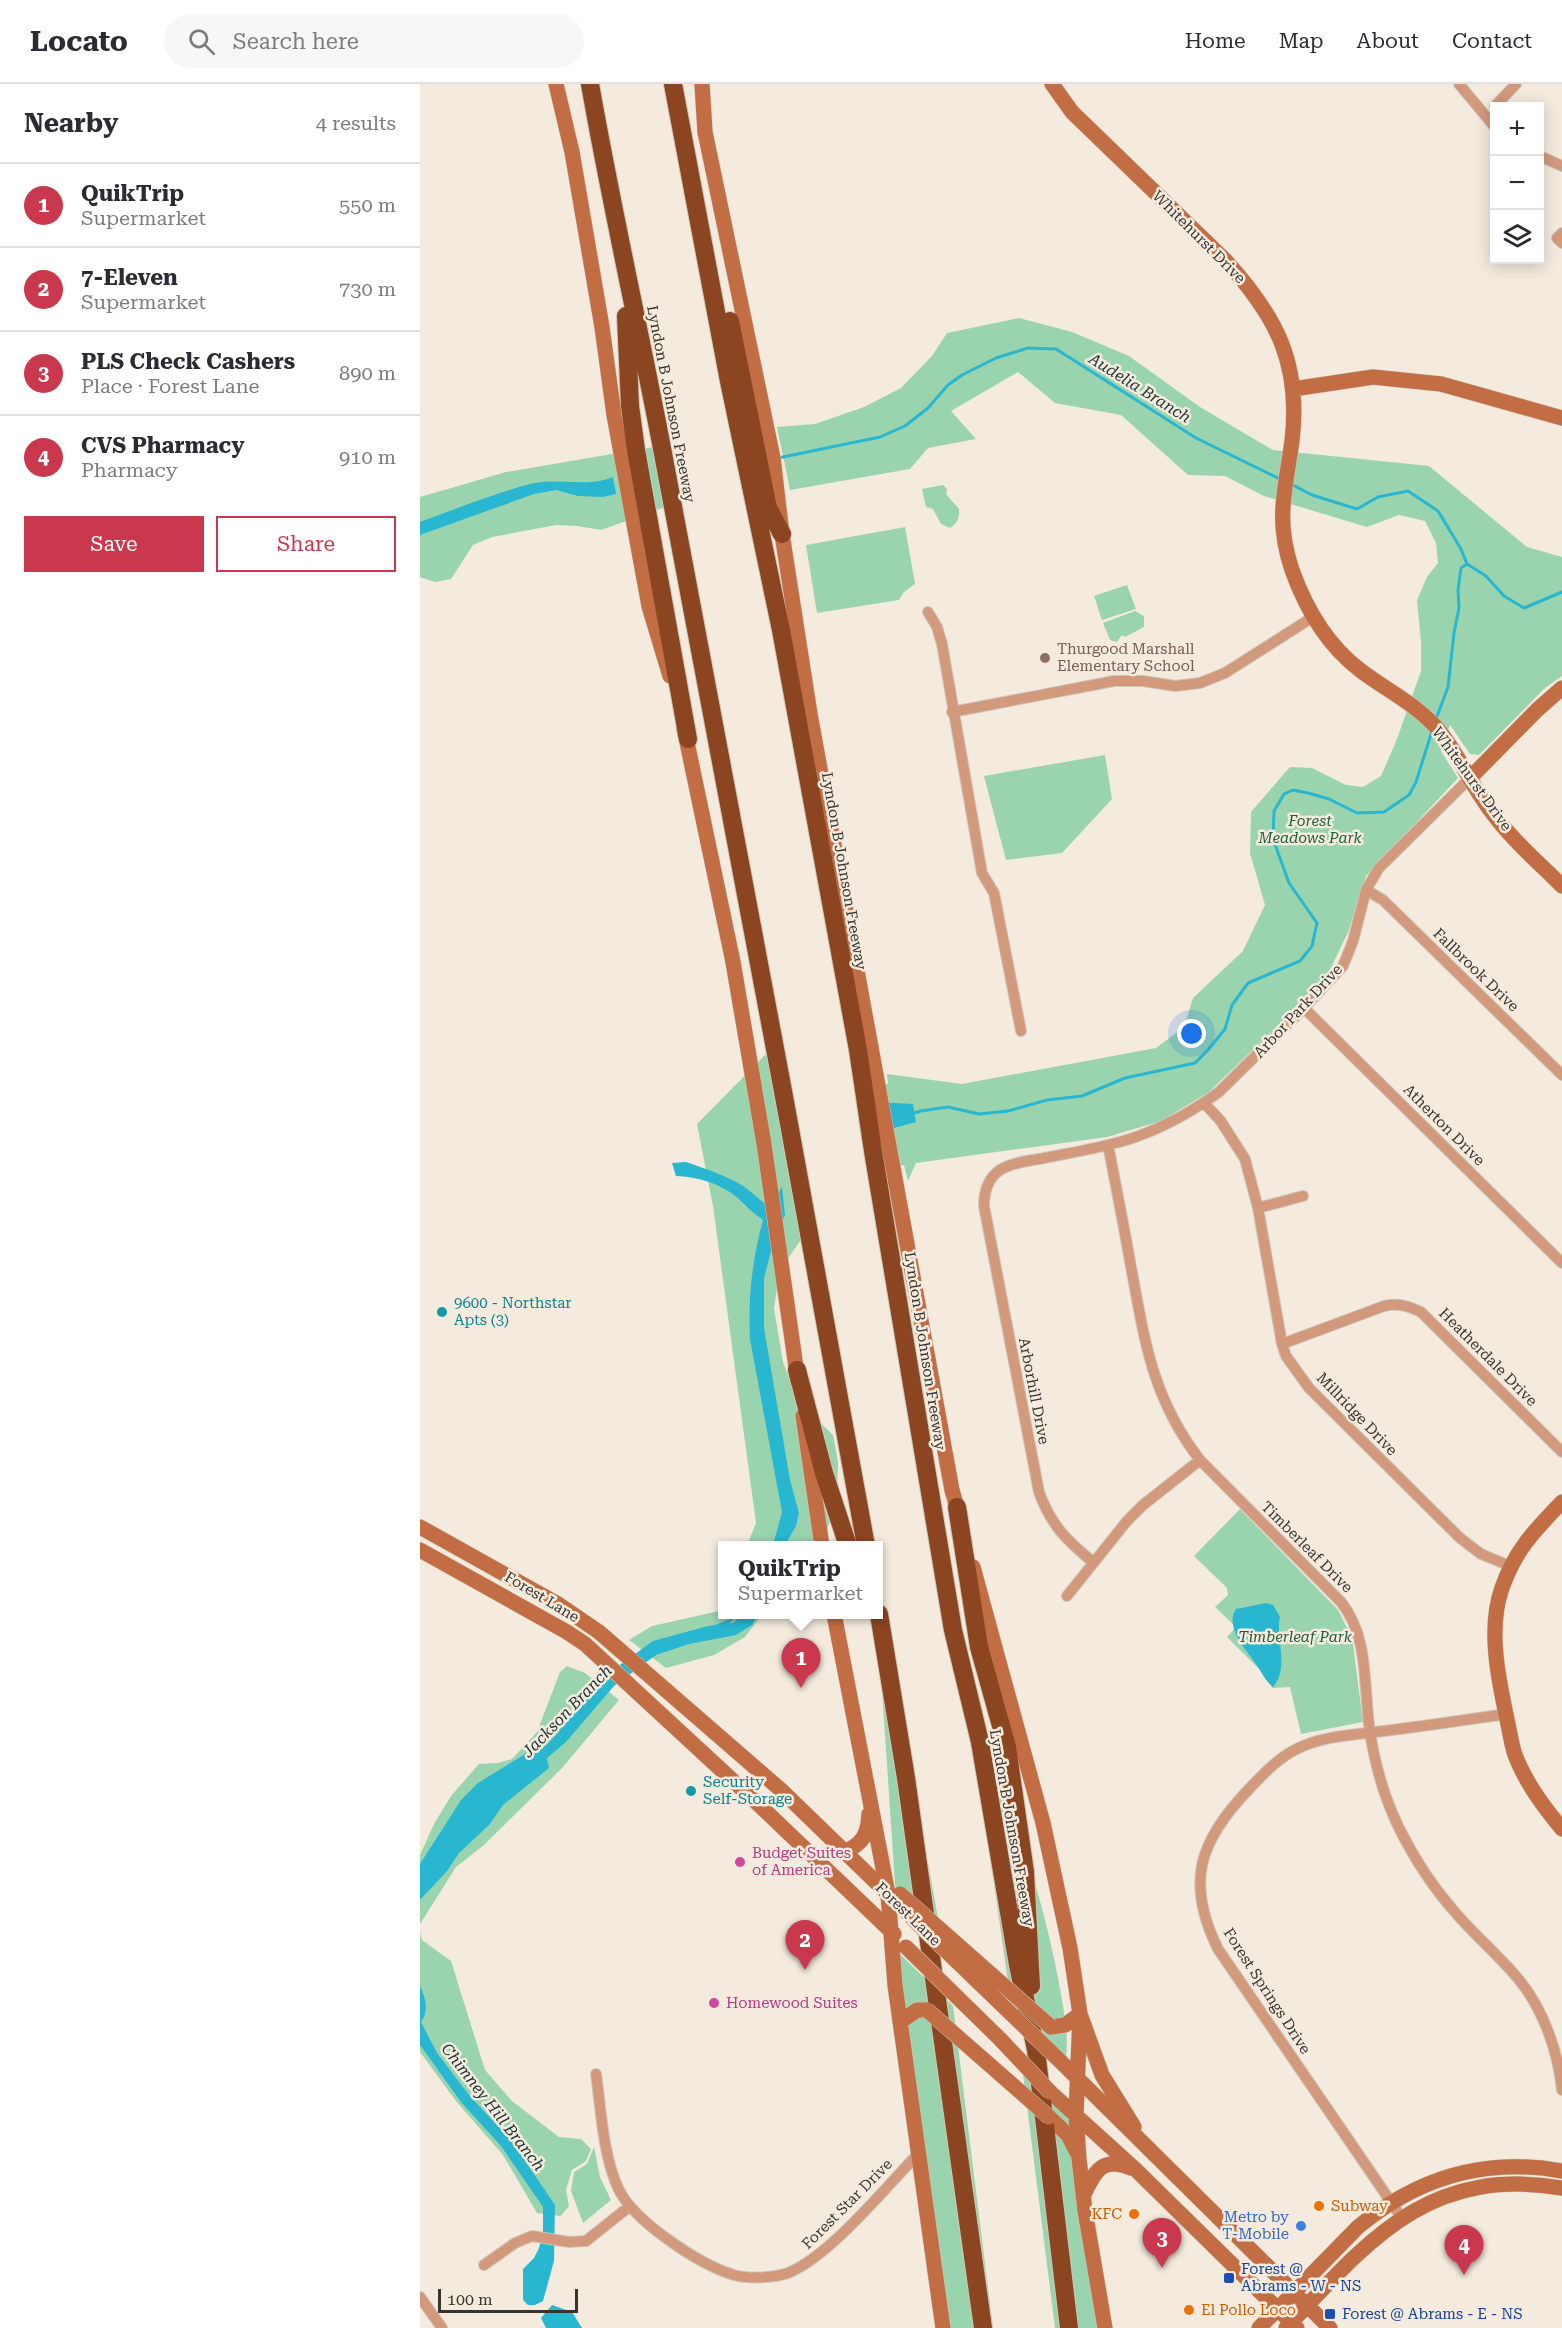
<!DOCTYPE html>
<meta charset="utf-8">
<style>
body{margin:0;font-family:"Roboto Serif",serif;background:#f7f7f7;color:#2b2b33}
.controls{position:absolute;right:18px;top:18px;display:grid;overflow:hidden;border-radius:0px;box-shadow:0 3px 15px #0003}
.controls button{width:54px;height:54px;display:grid;place-items:center;padding:0;border:0;border-bottom:2px solid #e1e1e2;background:#fff;color:#2b2b33;font:30px sans-serif}
.scale{position:absolute;left:18px;bottom:15px;width:140px;box-sizing:border-box;padding-left:6px;border:3px solid #383430;border-top:0;font-size:16px;line-height:21px;white-space:nowrap;color:#383430;-webkit-text-stroke:4px #f4ebde;paint-order:stroke}
.you{position:absolute;left:772px;top:950px;width:21px;height:21px;margin:-15px;border:4px solid #fff;border-radius:50%;background:#1a73e8;box-shadow:0 0 0 9px #1a73e833}
.badge{display:grid;place-items:center;width:39px;height:39px;border-radius:50%;background:#c9384d;color:#fff;font-size:20px;font-weight:700}
.pin{position:absolute;translate:-50% -50px;filter:drop-shadow(0 2px 3px #0008)}
.pin::after{content:'';position:absolute;top:32px;width:21px;height:18px;background:inherit;clip-path:polygon(0 0,100% 0,50% 100%)}
.popup{position:absolute;left:298px;top:1457px;width:165px;height:78px;box-sizing:border-box;display:grid;place-content:center;border-radius:0px;background:#fff;filter:drop-shadow(0 2px 4px #0005);font-size:20px;white-space:nowrap;color:#7c7c81}
.popup b{font-size:22px;color:#2b2b33}
.popup::after{content:'';position:absolute;left:50%;top:100%;margin-left:-12px;border:12px solid transparent;border-top-color:#fff}
.list{margin:0;padding:0;list-style:none}
h2{display:flex;justify-content:space-between;align-items:center;height:78px;margin:0;padding:0 24px;font-size:26px}
h2 small{font-size:20px;font-weight:400;color:#7c7c81}
.list li{display:grid;grid-template-columns:39px 1fr auto;gap:18px;align-items:center;box-sizing:border-box;height:84px;padding:0 24px;border-top:2px solid #e1e1e2}
.list b{display:block;font-size:22px;white-space:nowrap}
.list p{margin:0;font-size:20px;white-space:nowrap;color:#7c7c81}
.list em{font-size:20px;font-style:normal;color:#7c7c81}
.actions{display:flex;gap:12px;padding:18px 24px}
.actions a{flex:1;padding:14px 0;border:2px solid #c9384d;border-radius:0px;text-align:center;font-size:21px;color:#c9384d}
.actions .main{background:#c9384d;color:#fff}
.icon{flex:none;width:33px;height:33px;fill:none;stroke:currentColor;stroke-width:2;stroke-linecap:round;stroke-linejoin:round}
.map{position:relative;flex:none;width:1142px;height:2244px;overflow:hidden}
header{display:flex;align-items:center;gap:36px;box-sizing:border-box;height:84px;padding:0 30px;background:#fff;border-bottom:2px solid #e1e1e2}
header strong{font-size:28px}
nav{display:flex;gap:33px;margin-inline-start:auto;font-size:21px}
.search{width:420px;height:54px;background:#f7f7f7;display:flex;align-items:center;gap:15px;box-sizing:border-box;padding:0 21px;border-radius:33px;color:#7c7c81;font-size:22px}
main{display:flex}
aside{flex:1;background:#fff}
.map>svg:first-child{display:block}
.green{fill:#9ad4ae}
.water{fill:#28b6d1}
.lines{fill:none;stroke-linecap:round;stroke-linejoin:round}
.stream{stroke:#28b6d1;stroke-width:3}
.street-casing{stroke:#cec6bb;stroke-width:12}
.secondary-casing{stroke:#cec6bb;stroke-width:16}
.highway-casing{stroke:#cec6bb;stroke-width:20}
.street{stroke:#d3997d;stroke-width:10}
.secondary{stroke:#c26d44;stroke-width:15}
.highway{stroke:#8b4521;stroke-width:18}
.secondary-bridge-casing{stroke:#cec6bb;stroke-width:16;stroke-linecap:butt}
.secondary-bridge{stroke:#c26d44;stroke-width:15}
.education-dot{fill:#8d6e63;stroke:#f4ebde;stroke-width:2}
.culture-dot{fill:#0f9aa8;stroke:#f4ebde;stroke-width:2}
.hotel-dot{fill:#d1479c;stroke:#f4ebde;stroke-width:2}
.food-dot{fill:#e8710a;stroke:#f4ebde;stroke-width:2}
.shop-dot{fill:#3f7fe0;stroke:#f4ebde;stroke-width:2}
.transit-dot{fill:#1a4fb4;stroke:#f4ebde;stroke-width:2}
.labels{text-anchor:middle;dominant-baseline:central;stroke-width:5;stroke-linejoin:round;paint-order:stroke}
.street-label{font-size:15px;fill:#383430;stroke:#f4ebde}
.education-label{font-size:15px;fill:#785e54;stroke:#f4ebde;text-anchor:start}
.park-label{font-size:15px;font-style:italic;fill:#1c5e3a;stroke:#f4ebde}
.culture-label{font-size:15px;fill:#0d838f;stroke:#f4ebde;text-anchor:start}
.hotel-label{font-size:15px;fill:#b23c85;stroke:#f4ebde;text-anchor:start}
.food-label{font-size:15px;fill:#c56008;stroke:#f4ebde;text-anchor:start}
.shop-label{font-size:15px;fill:#366cbe;stroke:#f4ebde;text-anchor:end}
.transit-label{font-size:15px;fill:#164399;stroke:#f4ebde;text-anchor:start}
.water-label{font-size:16px;font-style:italic;fill:#1c3238;stroke:#f4ebde}
</style>
<header>
<strong>Locato</strong>
<div class="search"><svg class="icon" aria-label="search" viewBox="0 0 24 24"><circle cx="10" cy="10" r="6"/><path d="M15 15l6 6"/></svg>Search here</div>
<nav><a>Home</a><a>Map</a><a>About</a><a>Contact</a></nav>
</header>
<main>
<aside>
<h2>Nearby<small>4 results</small></h2>
<ul class="list">
<li><span class="badge">1</span><div><b>QuikTrip</b><p>Supermarket</p></div><em>550 m</em></li>
<li><span class="badge">2</span><div><b>7-Eleven</b><p>Supermarket</p></div><em>730 m</em></li>
<li><span class="badge">3</span><div><b>PLS Check Cashers</b><p>Place · Forest Lane</p></div><em>890 m</em></li>
<li><span class="badge">4</span><div><b>CVS Pharmacy</b><p>Pharmacy</p></div><em>910 m</em></li>
</ul>
<div class="actions"><a class="main">Save</a><a>Share</a></div>
</aside>
<div class="map">
<svg width="1142" height="2244" viewBox="0 0 1142 2244">
<rect width="100%" height="100%" fill="#f4ebde"/>
<!-- green -->
<path class="green" d="M599 234 652 248 709 272 780 323 853 366 1009 382 1107 463 1142 473V592L1125 604 1059 671 1050 670 1030 641 1021 667 1038 694 946 792 929 846 909 888 869 931 789 1008 741 1037 687 1053 496 1079 488 1097 484 1081 451 1086 434 997 468 1000 467 990 542 1000 736 964 764 943 773 914 823 867 845 821 830 769 831 728 870 683 892 684 926 701 943 703 961 692 977 655 1001 587V558L997 516 1007 493 1018 479 1016 459 1005 437 979 431 947 443 844 412 805 392 768 391 701 331 635 319 598 288 531 327 556 355 508 364 490 385 370 406 357 343 395 340 444 323 481 304 512 272 527 249Z
M233 363 245 423 181 446 157 442 136 441 72 453 53 461 31 495 15 498 0 493V413L86 388Z
M523 401 527 405 526 410 539 425C540 434 537 439 530 444L521 440 513 425 506 423 502 405Z
M485 443 495 500 484 508 479 516 397 529 386 461Z
M707 501 716 525 682 536 674 512Z
M715 527 724 532V543L705 553 702 551 697 558 690 556 683 539Z
M685 671 692 715 642 769 586 776 564 692Z
M348 968 387 1147 360 1186 354 1224 363 1278 377 1316 413 1351 418 1378 417 1414 408 1443 395 1461H327L336 1439 293 1122 277 1040Z
M820 1425 918 1526 932 1553 943 1638 881 1650 870 1603 852 1604 849 1595 807 1553 816 1543 795 1523 808 1511 807 1504 774 1472Z
M459 1509 522 1856 476 1815 457 1531 459 1530Z
M303 1524V1530L342 1531 325 1553 294 1571 246 1584 209 1556 232 1542 299 1527Z
M147 1582 165 1589 199 1616 143 1683 64 1761 36 1783 0 1840V1771L14 1740 31 1712 59 1680 78 1679 92 1675 117 1648 140 1588Z
M543 1584C577 1686 618 1788 638 1894 643 1923 649 1946 646 1975L592 1925Z
M0 1848 2 1856 31 1877 65 1986 92 2017 139 2053 161 2055 171 2065 166 2077 152 2086 146 2106 149 2122 141 2132 117 2129 83 2071 36 2017 0 1968Z
M475 1865 533 1922 573 2244H531Z
M603 1990 653 2037 679 2244H635Z
M174 2063 180 2093 191 2116 163 2139 151 2107 154 2088 167 2080Z"/>
<!-- water -->
<path class="water" d="M193 393 196 410 183 413 158 412 136 406 114 410 0 451V438C36 425 73 410 110 400 138 393 167 404 193 393Z
M457 1018 493 1020 496 1038 463 1047Z
M266 1078C286 1085 305 1091 323 1102 333 1108 339 1117 350 1122L362 1103 365 1131 352 1164 344 1194V1244L370 1396 379 1429 376 1442 365 1461H353L362 1428 330 1255C328 1214 332 1176 343 1136 333 1129 326 1122 318 1114 300 1099 278 1093 256 1092L252 1079Z
M846 1519 853 1521 860 1533C855 1555 870 1583 853 1603 846 1598 841 1587 836 1580 827 1567 804 1543 816 1525Z
M322 1531H337L332 1541 316 1551 269 1560 236 1571 194 1602 146 1658 127 1674 129 1684 83 1721 69 1741 39 1769 27 1787 0 1816V1780L41 1716 58 1699 113 1665 120 1667 137 1650 161 1618 197 1583 233 1557 288 1542 313 1539Z
M0 1902C6 1914 9 1927 1 1938L17 1969 49 2011 90 2055 135 2121 134 2177 123 2217 115 2221H108L103 2216V2185L114 2174 119 2164 123 2149V2123L81 2062 41 2018 0 1961Z
M132 2221 152 2228 162 2244H126L121 2234Z"/>
<g class="lines">
<!-- stream -->
<path class="stream" d="M358 374 460 353 485 342 508 324 528 301 542 291 576 274 608 264 636 265 776 354 862 396
M871 400 892 411 937 425 958 413 988 407 1018 427 1041 465 1047 480
M1016 635 1028 603 1034 549 1039 524 1038 506 1041 484 1047 480 1066 492 1084 512 1104 524 1142 508
M491 1030 501 1027 528 1023 559 1030 588 1027 627 1016 662 1012 705 994 775 979 788 966 805 945 812 921 828 899 880 877 892 862 897 839 869 799 853 755 854 727 864 710 873 706 888 709 909 715 937 729 964 728 989 711 996 698 1012 647
M297 1542 310 1537 315 1530"/>
<defs>
<path id="street" d="M1039 0 1074 42
M1075 22 1096 0
M1120 72 1142 82
M1142 149 1137 154 1142 159
M508 528 517 543 522 560 562 789 574 809 601 947
M532 628 694 597H723L755 602 780 599 805 589 893 533
M946 806 963 816 1142 991
M884 924 1142 1179
M784 1019 800 1036 825 1075 838 1124 862 1260 866 1272 889 1304 1040 1454 1061 1470 1090 1482
M688 1061C696 1102 704 1143 711 1183 725 1258 732 1314 780 1376L921 1518C950 1554 943 1604 950 1648 955 1681 965 1715 979 1744 994 1774 1012 1802 1034 1827 1055 1852 1080 1872 1100 1897 1124 1927 1138 1968 1142 2006
M838 1124 883 1112
M862 1260 964 1222C979 1219 988 1222 1001 1228L1142 1368
M673 1478C646 1456 631 1441 619 1408L564 1122C564 1108 567 1095 580 1086 592 1078 610 1077 624 1074 645 1070 667 1066 688 1061 728 1052 766 1032 799 1008L884 924 923 882 933 857 946 806 959 784 1050 694
M647 1512 707 1437 723 1421 780 1376
M176 1990C181 2025 183 2073 199 2106 215 2138 280 2181 314 2191 329 2195 353 2194 368 2189 410 2172 465 2104 498 2070
M982 2134 798 1865C765 1798 779 1757 829 1705 845 1688 861 1671 883 1662 907 1652 937 1650 964 1647 1005 1642 1045 1636 1086 1630
M64 2181 95 2159 112 2152 149 2158 166 2157 210 2122
M0 2213 22 2244"/>
<path id="secondary" d="M136 0 152 68 182 243 194 331 229 522 250 592
M282 0 285 48 353 374 362 450 390 630 532 1406 540 1434
M632 0 652 28 806 177C857 233 881 280 872 357 865 408 855 435 872 486 886 525 907 561 940 586 966 606 994 619 1016 643 1037 667 1049 697 1068 723 1088 752 1117 777 1142 802
M873 305 953 293 1021 300 1142 334
M264 644 313 878 344 1060 378 1297
M1050 694 1117 626 1142 604
M383 1332 402 1462
M1142 1418C1115 1446 1095 1466 1082 1504 1067 1545 1079 1598 1088 1640 1090 1650 1092 1662 1095 1671 1106 1699 1123 1722 1142 1745
M0 1443 138 1520 179 1548 361 1706 493 1834
M0 1466 147 1548 165 1560 336 1718 474 1850
M553 1483 623 1739 650 1864 660 1930 656 2032 659 2075 665 2127 685 2244
M414 1530 468 1810 475 1901 523 2244
M424 1768C443 1760 448 1750 449 1730
M480 1938 497 1926H507
M631 1943 645 1941 660 1930 682 1991 714 2043
M636 1973 910 2244
M630 2008 716 2086 877 2244
M629 2033 648 2051 656 2067
M663 2112C675 2088 681 2072 711 2084
M839 2244 938 2143C998 2093 1065 2073 1142 2087
M866 2244C949 2156 1008 2082 1142 2104"/>
<path id="highway" d="M170 0C191 120 218 239 241 359 311 726 380 1094 446 1462
M253 0 309 297 361 546 438 966 453 1067 533 1546 560 1658 598 1881 616 1966 649 2244
M206 232 210 322 216 366 268 655
M310 237 348 424 362 450
M377 1286 404 1389 428 1462
M537 1423 559 1563 587 1663 605 1788 611 1902
M459 1530 486 1694 563 2244"/>
</defs>
<!-- street casing -->
<use href="#street" class="street-casing"/>
<!-- secondary casing -->
<use href="#secondary" class="secondary-casing"/>
<!-- highway casing -->
<use href="#highway" class="highway-casing"/>
<!-- street -->
<use href="#street" class="street"/>
<!-- secondary -->
<use href="#secondary" class="secondary"/>
<!-- highway -->
<use href="#highway" class="highway"/>
<defs>
<path id="secondary-bridge" d="M480 1810 631 1943
M493 1835 636 1973
M486 1863 580 1955 630 2008
M507 1926 629 2033"/>
</defs>
<!-- secondary-bridge casing -->
<use href="#secondary-bridge" class="secondary-bridge-casing"/>
<!-- secondary-bridge -->
<use href="#secondary-bridge" class="secondary-bridge"/>
</g>
<!-- markers -->
<circle class="education-dot" cx="625" cy="574" r="6"/>
<g class="culture-dot">
<circle cx="22" cy="1228" r="6"/>
<circle cx="271" cy="1707" r="6"/>
</g>
<g class="hotel-dot">
<circle cx="320" cy="1778" r="6"/>
<circle cx="294" cy="1919" r="6"/>
</g>
<g class="food-dot">
<circle cx="899" cy="2122" r="6"/>
<circle cx="714" cy="2130" r="6"/>
<circle cx="769" cy="2226" r="6"/>
</g>
<circle class="shop-dot" cx="881" cy="2142" r="6"/>
<g class="transit-dot">
<rect x="803" y="2188" width="12" height="12" rx="3"/>
<rect x="904" y="2224" width="12" height="12" rx="3"/>
</g>
<g class="labels">
<!-- street labels -->
<g class="street-label">
<text transform="translate(779 153) rotate(45)">Whitehurst Drive</text>
<text transform="translate(251 320) rotate(79)">Lyndon B Johnson Freeway</text>
<text transform="translate(1052 695) rotate(54)">Whitehurst Drive</text>
<text transform="translate(424 787) rotate(80)">Lyndon B Johnson Freeway</text>
<text transform="translate(1056 886) rotate(44)">Fallbrook Drive</text>
<text transform="translate(878 927) rotate(-47)">Arbor Park Drive</text>
<text transform="translate(1024 1041) rotate(45)">Atherton Drive</text>
<text transform="translate(505 1267) rotate(81)">Lyndon B Johnson Freeway</text>
<text transform="translate(1068 1273) rotate(45)">Heatherdale Drive</text>
<text transform="translate(614 1307) rotate(79)">Arborhill Drive</text>
<text transform="translate(937 1330) rotate(46)">Millridge Drive</text>
<text transform="translate(887 1463) rotate(45)">Timberleaf Drive</text>
<text transform="translate(122 1513) rotate(31)">Forest Lane</text>
<text transform="translate(592 1744) rotate(80)">Lyndon B Johnson Freeway</text>
<text transform="translate(488 1830) rotate(44)">Forest Lane</text>
<text transform="translate(847 1907) rotate(57)">Forest Springs Drive</text>
<text transform="translate(427 2120) rotate(-45)">Forest Star Drive</text>
</g>
<!-- education labels -->
<g class="education-label">
<text x="637" y="565">Thurgood Marshall<tspan x="637" dy="17">Elementary School</tspan></text>
</g>
<!-- park labels -->
<g class="park-label">
<text x="890" y="737">Forest<tspan x="890" dy="17">Meadows Park</tspan></text>
<text x="875" y="1553">Timberleaf Park</text>
</g>
<!-- culture labels -->
<g class="culture-label">
<text x="34" y="1219">9600 - Northstar<tspan x="34" dy="17">Apts (3)</tspan></text>
<text x="283" y="1698">Security<tspan x="283" dy="17">Self-Storage</tspan></text>
</g>
<!-- hotel labels -->
<g class="hotel-label">
<text x="332" y="1769">Budget Suites<tspan x="332" dy="17">of America</tspan></text>
<text x="306" y="1919">Homewood Suites</text>
</g>
<!-- food labels -->
<g class="food-label">
<text x="911" y="2122">Subway</text>
<text x="702" y="2130" text-anchor="end">KFC</text>
<text x="781" y="2226">El Pollo Loco</text>
</g>
<!-- shop labels -->
<g class="shop-label">
<text x="869" y="2133">Metro by<tspan x="869" dy="17">T-Mobile</tspan></text>
</g>
<!-- transit labels -->
<g class="transit-label">
<text x="821" y="2185">Forest @<tspan x="821" dy="17">Abrams - W - NS</tspan></text>
<text x="922" y="2230">Forest @ Abrams - E - NS</text>
</g>
<!-- water labels -->
<g class="water-label">
<text transform="translate(720 304) rotate(32)">Audelia Branch</text>
<text transform="translate(147 1627) rotate(-46)">Jackson Branch</text>
<text transform="translate(73 2023) rotate(52)">Chimney Hill Branch</text>
</g>
</g>
</svg>
<div class="controls">
<button>+</button>
<button>−</button>
<button><svg class="icon" aria-label="layers" viewBox="0 0 24 24"><path d="M12 4l9 5-9 5-9-5zM3 14l9 5 9-5"/></svg></button>
</div>
<div class="scale">100 m</div>
<div class="you"></div>
<div class="pin badge" style="left:381px;top:1604px">1</div>
<div class="popup"><b>QuikTrip</b>Supermarket</div>
<div class="pin badge" style="left:385px;top:1886px">2</div>
<div class="pin badge" style="left:742px;top:2184px">3</div>
<div class="pin badge" style="left:1044px;top:2191px">4</div>
</div>
</main>
